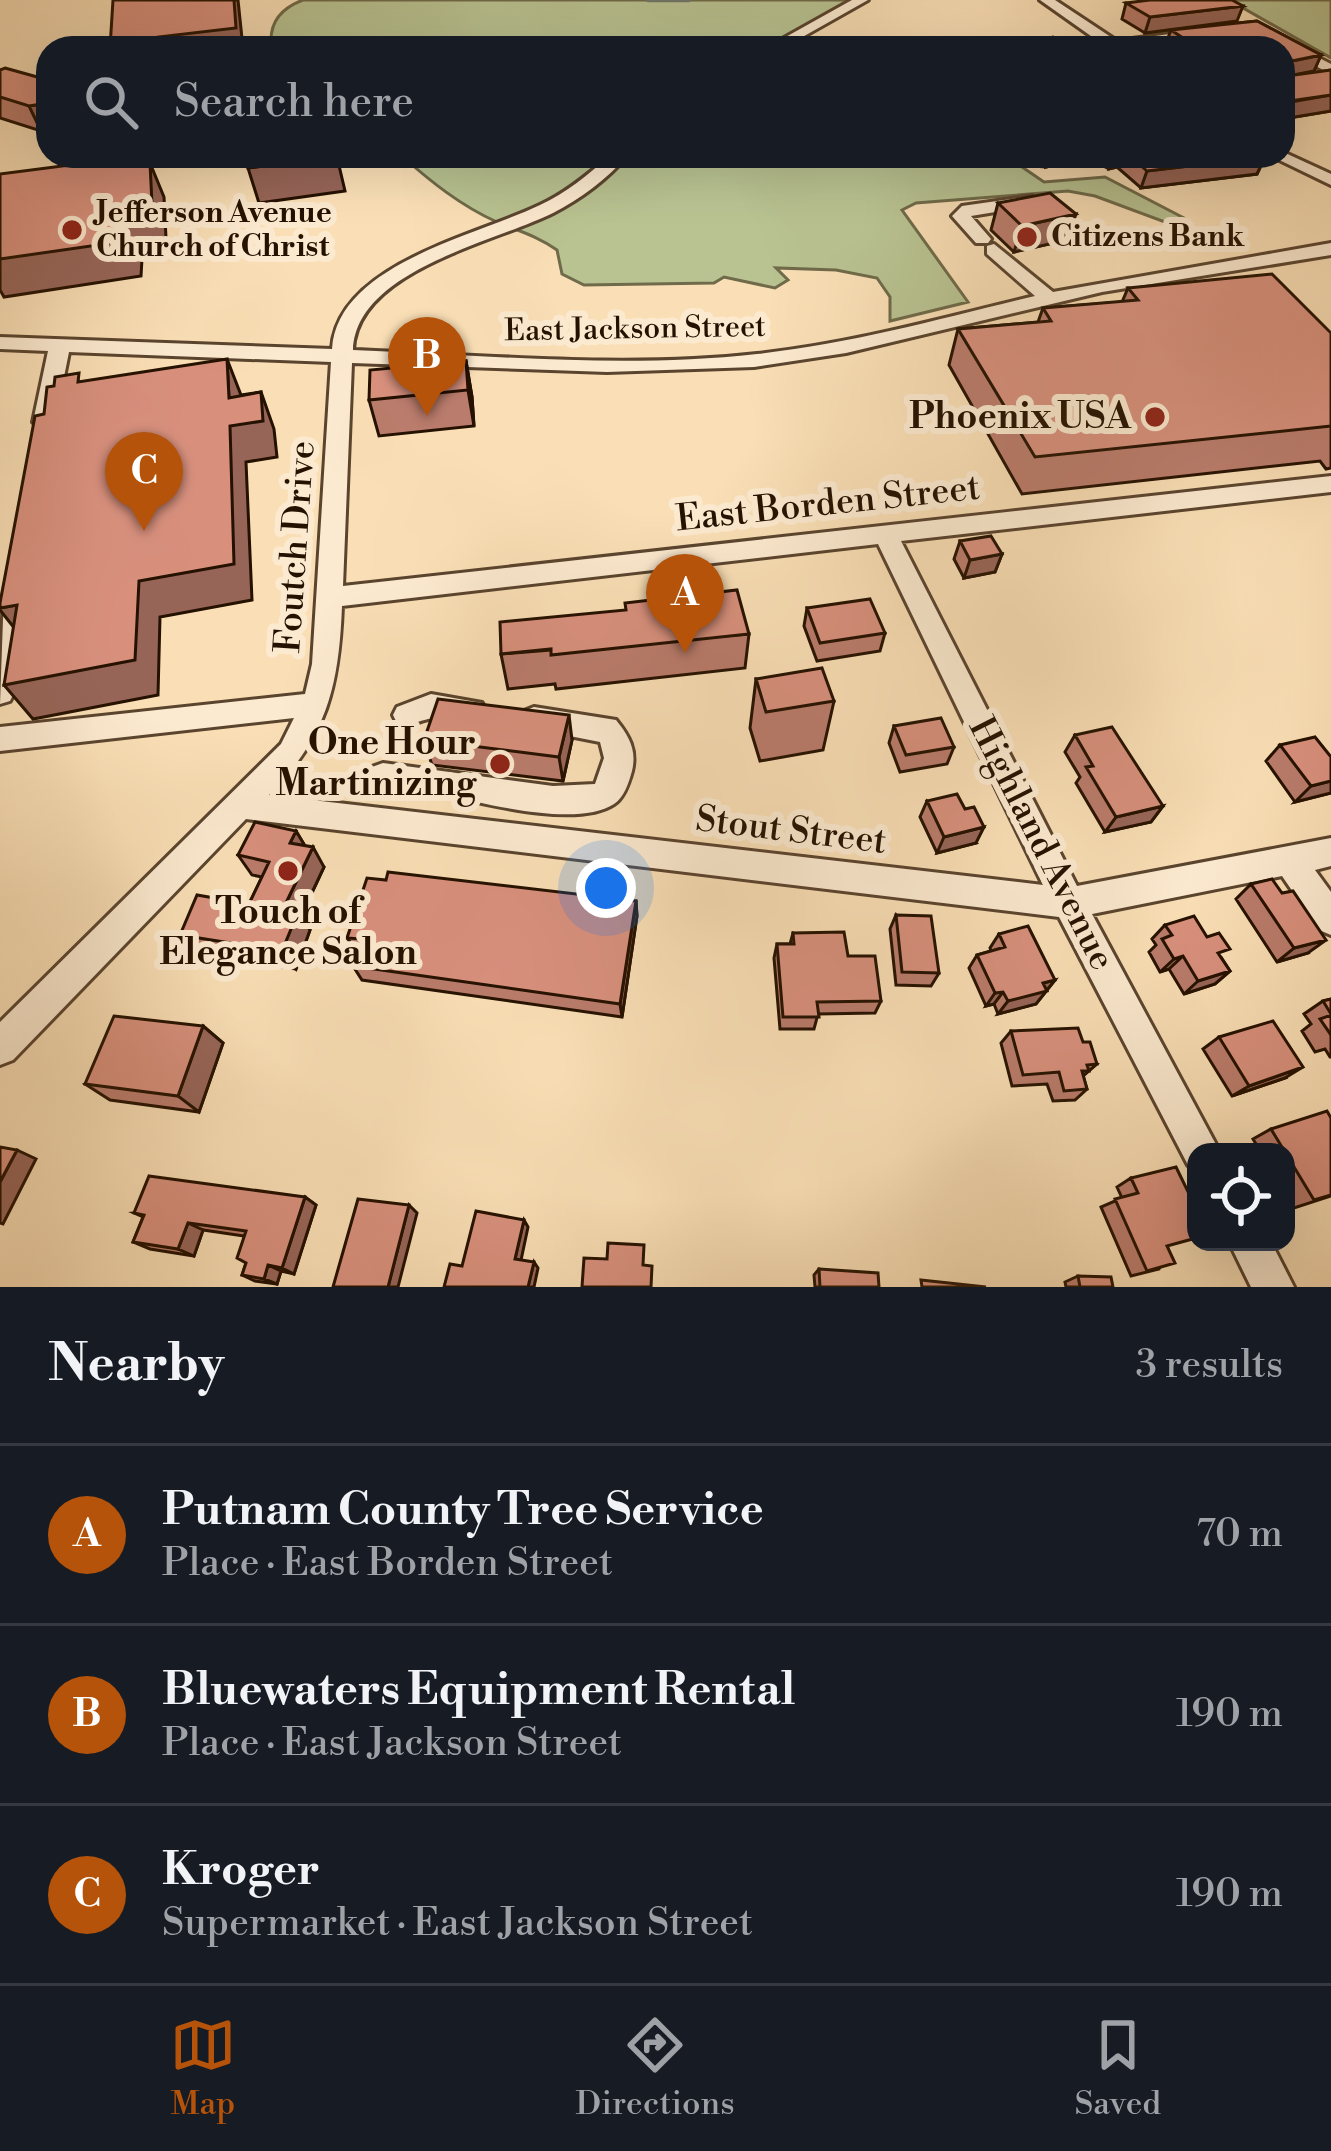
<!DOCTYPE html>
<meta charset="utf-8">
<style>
body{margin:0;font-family:"Libre Bodoni",serif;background:#20242c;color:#f1f3f6}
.controls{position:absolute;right:36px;bottom:36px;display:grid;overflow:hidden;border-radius:24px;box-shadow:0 12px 48px #0002}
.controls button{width:108px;height:108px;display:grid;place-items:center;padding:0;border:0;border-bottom:3px solid #363941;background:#171b24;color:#f1f3f6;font:60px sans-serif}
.you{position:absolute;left:606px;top:888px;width:42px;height:42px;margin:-30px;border:9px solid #fff;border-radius:50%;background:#1a73e8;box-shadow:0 0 0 18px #1a73e833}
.badge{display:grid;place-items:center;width:78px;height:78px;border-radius:50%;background:#b45309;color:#fff;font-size:39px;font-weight:700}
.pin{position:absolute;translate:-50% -99px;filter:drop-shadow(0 3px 6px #0008)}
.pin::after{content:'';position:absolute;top:63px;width:42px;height:36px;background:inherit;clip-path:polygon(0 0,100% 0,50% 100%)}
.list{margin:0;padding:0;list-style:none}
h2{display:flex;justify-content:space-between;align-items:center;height:156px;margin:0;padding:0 48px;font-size:51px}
h2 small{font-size:39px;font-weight:400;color:#9ea1a6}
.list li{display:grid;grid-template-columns:78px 1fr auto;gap:36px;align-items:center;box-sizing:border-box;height:180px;padding:0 48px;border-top:3px solid #363941}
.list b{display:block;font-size:45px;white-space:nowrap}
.list p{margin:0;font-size:39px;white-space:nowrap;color:#9ea1a6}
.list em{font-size:39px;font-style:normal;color:#9ea1a6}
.icon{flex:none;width:66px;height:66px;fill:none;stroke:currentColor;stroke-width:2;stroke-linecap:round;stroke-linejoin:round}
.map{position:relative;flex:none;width:1331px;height:1287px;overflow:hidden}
.search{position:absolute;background:#171b24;box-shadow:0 12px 48px #0002;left:36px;right:36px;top:36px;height:132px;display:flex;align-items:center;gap:30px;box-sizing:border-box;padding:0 42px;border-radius:36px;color:#9ea1a6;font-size:45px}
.sheet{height:696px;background:#171b24}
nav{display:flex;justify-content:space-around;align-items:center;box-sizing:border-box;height:168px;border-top:3px solid #363941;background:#171b24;font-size:33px;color:#9ea1a6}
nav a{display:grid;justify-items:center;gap:6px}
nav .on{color:#b45309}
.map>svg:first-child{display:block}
.green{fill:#b9c392;stroke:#6f6a49;stroke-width:3}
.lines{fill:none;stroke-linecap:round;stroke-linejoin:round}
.stream{stroke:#6e786c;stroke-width:4.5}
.minor-casing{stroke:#5a442e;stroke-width:6}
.minor{fill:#fcead0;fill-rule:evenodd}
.wall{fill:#ba7c6c;stroke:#251100;stroke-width:3}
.shaded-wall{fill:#976558;stroke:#251100;stroke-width:3}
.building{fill:#d8907d;stroke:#251100;stroke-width:3}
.poi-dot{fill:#8f2418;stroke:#fcead0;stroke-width:4.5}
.labels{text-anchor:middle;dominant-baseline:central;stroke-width:12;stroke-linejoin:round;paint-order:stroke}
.far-poi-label{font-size:30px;font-weight:bold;fill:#251100;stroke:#fcead0;text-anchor:start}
.far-street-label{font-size:30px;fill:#251100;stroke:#fcead0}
.poi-label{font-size:36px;font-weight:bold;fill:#251100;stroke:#fcead0;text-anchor:end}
.street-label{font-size:36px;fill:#251100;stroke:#fcead0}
</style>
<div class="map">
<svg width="1331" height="1287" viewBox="0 0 1331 1287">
<rect width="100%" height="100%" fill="#fadfb6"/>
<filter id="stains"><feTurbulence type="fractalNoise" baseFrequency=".00167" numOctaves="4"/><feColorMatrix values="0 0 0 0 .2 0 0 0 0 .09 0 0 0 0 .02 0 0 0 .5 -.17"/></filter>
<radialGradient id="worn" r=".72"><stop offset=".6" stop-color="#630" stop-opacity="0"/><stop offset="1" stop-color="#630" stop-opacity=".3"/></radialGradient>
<!-- green -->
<path class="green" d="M303 0H864L777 48H280L271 40C271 19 284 7 303 0Z
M1229 0H1331V58Z
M402 156H644L697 162 722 156H1006L1044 182 1105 177 1184 218 1189 231 1095 196 1068 191 916 203 902 210 968 302 890 321V297L877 278 836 270 776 268 788 280 775 288 724 277 714 283 584 285 562 274 557 250C537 236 519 231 497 222 461 206 430 181 402 156Z"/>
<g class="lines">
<!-- stream -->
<path class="stream" d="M648 0H689"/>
<defs>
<path id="minor" d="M852 0H868L783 48H766Z
M1040 0H1055L1117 41 1200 30 1207 34 1108 48Z
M1288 42 1331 64V74L1283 49Z
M1283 152 1331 174V185L1271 156H1283Z
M609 156H627C607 179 580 199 553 213 495 242 356 270 353 350 486 355 623 369 757 354 851 344 943 318 1035 296L987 254V246L994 244 1053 292 1331 243V255L1102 292 846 353 754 367 607 372 352 363 343 586 1331 476V492L901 541 1077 886 1331 838V866L1315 870 1331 892V935L1319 930 1282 876 1092 914 1220 1152H1196V1169L1188 1165 1059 917 246 819 13 1060 0 1065V1022L281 744 294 718 0 751V727L305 694 312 664 331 362 69 352 55 422 44 429 33 422 48 351 0 349V337L332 349C337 264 479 235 540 205 566 193 588 175 609 156ZM878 544 1043 885 269 795C327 736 339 686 342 606Z
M1032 196 1041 201 1038 205 971 216 991 239 988 243H976L952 216 962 206Z
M17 581 30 591 14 693 10 701 0 704 4 591Z
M431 694 482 703 486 711 482 719C464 725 446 715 428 719 414 722 411 728 397 723L393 715 397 707Z
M534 707 616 720C629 736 637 750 632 771 629 782 624 798 614 804 578 828 486 804 446 795 424 790 396 794 372 785L368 776 372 767 383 763 553 786 595 784 604 758 600 742 524 727 520 719 524 711Z
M1229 1242H1271L1294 1287H1251Z"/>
</defs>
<!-- minor casing -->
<use href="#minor" class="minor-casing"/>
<!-- minor -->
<use href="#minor" class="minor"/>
</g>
<!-- wall -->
<path class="wall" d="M1126 3 1237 21 1145 33 1122 19Z
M1257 21 1321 55 1314 71 1291 76 1331 70V111L1283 119V48H1168L1165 46 1171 30Z
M0 70 48 80V130L41 131 0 118Z
M1019 156H1263L1265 157 1257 174 1141 188 1117 167 1109 169 1086 157 1046 167 1033 166Z
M998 203 1067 240 1014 252 991 230Z
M1128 288 1331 333V468L1326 469 1320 461 1022 494 949 365 958 329 1038 322 1043 308 1122 302Z
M466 361 472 397 474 426 379 436 369 400Z
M960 541 1002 554 995 572 964 578 954 559Z
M807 608 885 633 880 651 817 661 804 626Z
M749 634 745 668 556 689 555 684 508 689 501 654Z
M756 679 834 701 823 750 760 761 750 728Z
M894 726 954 747 947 764 900 772 889 743Z
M1075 735 1163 806 1151 822 1105 832 1076 783 1080 777 1065 752Z
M424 740H572L563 781 432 765Z
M1280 745 1331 793 1295 802 1266 761Z
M927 801 976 843 937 853 920 817Z
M296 831 305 846 324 867 301 916 310 930 296 969 197 953 180 935 249 904 262 877 252 875 238 855Z
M1251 884 1308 953 1277 962 1236 899Z
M636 901 637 916 622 1017 362 980 353 966 358 952 347 938Z
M896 915 939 973 931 986 896 985 890 929Z
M1165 925 1221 957 1230 971 1215 984 1184 994 1169 969 1160 972 1149 952 1156 945 1152 939Z
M793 933 848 956 881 1001 875 1013 818 1014 814 1029H780L774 958 777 944H790Z
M999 934 1055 980 1036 1004 998 1014 994 1004 986 1006 969 968 977 955 991 951 990 948Z
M1331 999V1057H1330L1325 1049 1315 1052 1302 1031 1311 1024 1304 1014 1323 1001Z
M203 1026 223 1043 199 1112 110 1100 85 1084Z
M1011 1031 1097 1064 1083 1076 1087 1089 1075 1100 1053 1101 1047 1084 1012 1086 1001 1043Z
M1219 1037 1285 1078 1232 1096 1203 1049Z
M1271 1129 1331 1196 1294 1208 1286 1195V1152H1261L1253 1139Z
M1131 1178 1168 1248 1159 1269 1131 1276 1101 1207 1122 1198 1117 1187Z
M305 1197 316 1205 294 1274 281 1271 277 1284 255 1281 242 1275 246 1263 244 1236 203 1230 194 1256 150 1249 133 1242 143 1217 134 1213Z
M819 1269 879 1287H815L814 1275Z
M1078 1276 1113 1287H1066L1065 1282Z"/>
<!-- shaded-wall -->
<path class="shaded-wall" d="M234 0H238L243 48H157L158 37Z
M1243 6 1237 21 1145 33 1150 17Z
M1321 55 1314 71 1283 77 1287 62Z
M1331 95V111L1283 119 1285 103Z
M48 103V130L41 131 29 106Z
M1049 156H1087L1046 167Z
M1113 156H1121L1117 167 1109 169Z
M337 157 345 191 259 203 248 168Z
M1265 157 1257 174 1141 188 1147 171Z
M150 163 164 197 166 238 143 242 141 276 4 297 0 290V259L128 207Z
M1076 214 1067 240 1014 252 1022 226Z
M227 359 241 395 261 392 274 429 277 457 246 462 252 600 160 617 158 695 33 719 4 685 139 581 229 398Z
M466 361 472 397 474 426 468 390Z
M1002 554 995 572 964 578 970 560Z
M17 605 27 644 0 610V608Z
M569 715 572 740 563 781 559 757Z
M1331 781V793L1295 802 1311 786Z
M1163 806 1151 822 1105 832 1116 817Z
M984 827 976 843 937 853 944 837Z
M296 831 308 851 290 843Z
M313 847 324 867 301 916 310 930 296 969 282 951 283 909Z
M636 901 637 916 622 1017 620 1004Z
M1326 940 1308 953 1277 962 1294 948Z
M1183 956 1169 969 1160 972 1174 959Z
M1230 971 1215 984 1184 994 1198 981Z
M1055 980 1036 1004 998 1014 1008 1001 1043 983Z
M1003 992 994 1004 986 1006 995 993Z
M203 1026 223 1043 199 1112 178 1096Z
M1303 1067 1285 1078 1232 1096 1249 1086Z
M17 1150 36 1159 3 1224 0 1223V1182Z
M305 1197 316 1205 294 1274 282 1268Z
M409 1205 417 1213 398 1287H388Z
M524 1220 528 1227 520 1265 515 1259Z
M188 1223 203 1230 194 1256 178 1249Z
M534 1262 538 1268 534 1287H528Z
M268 1265 281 1271 277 1284 264 1279Z"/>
<!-- building -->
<path class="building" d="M113 0H234L236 28 158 37 157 48H110Z
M1150 0H1232L1243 6 1150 17 1126 3Z
M1257 21 1321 55 1287 62V76L1331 70V95L1283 102V48H1198L1171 30Z
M1053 37 1073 48H1008Z
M5 68 48 80V103L29 106 0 97V70Z
M87 156H131L130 165 150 163 152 204 128 207 126 241 0 259V174L86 163Z
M247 156H337V157L248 168Z
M1130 156H1263L1265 157 1147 171Z
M1050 193 1076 214 1022 226 998 203Z
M1272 274 1331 333V426L1035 457 958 329 1051 321 1043 308 1138 300 1128 288Z
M227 359 229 398 261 392 263 421 230 426 234 564 139 581 135 660 4 685 17 605 0 608V603L35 416 44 414 47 387 54 386 55 377 79 373 78 382Z
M466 361 468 390 369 400 370 370Z
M991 536 1002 554 970 560 960 541Z
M737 590 749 634 551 655V649L501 654 500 622 626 610 625 603Z
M870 599 885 633 820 643 807 608Z
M822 668 834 701 766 712 756 679Z
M438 699 569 715 559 757 424 740Z
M941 718 954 747 906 755 894 726Z
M1112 727 1163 806 1116 817 1086 767 1093 766 1075 735Z
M1315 737 1331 757V781L1311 786 1280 745Z
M957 794 965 809 974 807 984 827 944 837 927 801Z
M255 822 296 831 290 843 313 847 283 909 298 912 282 951 180 935 197 895 249 904 269 862 238 855Z
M388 872 636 901 620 1004 353 966 362 939 347 938 367 878 386 880Z
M1272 879 1282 893 1293 891 1326 940 1294 948 1251 884Z
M896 915 931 916 939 973 902 972Z
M1194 916 1207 937 1219 933 1230 949 1218 953 1230 971 1198 981 1183 956 1174 959 1162 939 1172 935 1165 925Z
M1028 926 1055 980 1043 983 1047 991 1008 1001 1003 992 995 993 977 955 1005 947 999 934Z
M844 932 848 956H875L881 1001 817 1002 819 1017H783L777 944H794L793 933Z
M1331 999V1014L1323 1001Z
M1331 1015V1035L1320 1019Z
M114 1016 203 1026 178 1096 85 1084Z
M1273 1021 1303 1067 1249 1086 1219 1037Z
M1078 1028 1083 1042H1090L1097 1064 1087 1065 1089 1071H1082L1087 1089 1064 1091 1059 1072 1023 1075 1011 1031Z
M1327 1111 1331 1118V1195L1314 1200 1271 1129Z
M0 1147 17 1150 0 1182Z
M1176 1167 1196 1208V1238L1167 1246 1175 1263 1147 1271 1115 1199 1138 1193 1131 1178Z
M149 1176 305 1197 282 1268 268 1265 264 1279 242 1275 246 1263 237 1258 246 1231 188 1223 178 1249 133 1242 144 1215 134 1213Z
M358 1199 409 1205 388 1287H333Z
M476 1211 524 1220 515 1259 534 1262 528 1287H444L450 1264 462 1266Z
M608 1243 644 1245 643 1265 652 1266 651 1287H582L584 1258 607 1259Z
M819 1269 878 1273 879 1287H820Z
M1078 1276 1111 1277 1113 1287H1080Z
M921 1280 986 1287H922Z"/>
<!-- markers -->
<g class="poi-dot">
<circle cx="72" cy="230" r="12"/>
<circle cx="1027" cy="237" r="12"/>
<circle cx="1155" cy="417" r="12"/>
<circle cx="500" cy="764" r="12"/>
<circle cx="288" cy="871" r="12"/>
</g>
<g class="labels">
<!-- far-poi labels -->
<g class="far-poi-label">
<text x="96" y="213">Jefferson Avenue<tspan x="96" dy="34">Church of Christ</tspan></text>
<text x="1051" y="237">Citizens Bank</text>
</g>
<!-- far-street labels -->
<g class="far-street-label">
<text transform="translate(635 329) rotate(-1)">East Jackson Street</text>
</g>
<!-- poi labels -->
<g class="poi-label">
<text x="1131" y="417">Phoenix USA</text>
<text x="476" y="743">One Hour<tspan x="476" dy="41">Martinizing</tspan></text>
<text x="288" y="912" text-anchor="middle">Touch of<tspan x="288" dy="41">Elegance Salon</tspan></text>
</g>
<!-- street labels -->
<g class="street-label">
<text transform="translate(828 504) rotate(-6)">East Borden Street</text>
<text transform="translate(296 547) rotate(-86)">Foutch Drive</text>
<text transform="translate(791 831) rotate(7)">Stout Street</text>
<text transform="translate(1041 844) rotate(63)">Highland Avenue</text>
</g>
</g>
<rect width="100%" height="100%" filter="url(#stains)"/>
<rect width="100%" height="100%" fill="url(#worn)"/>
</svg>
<div class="controls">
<button><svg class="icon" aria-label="locate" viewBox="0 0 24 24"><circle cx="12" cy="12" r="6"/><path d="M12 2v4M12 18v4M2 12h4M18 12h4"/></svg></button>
</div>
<div class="you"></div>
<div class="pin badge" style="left:685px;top:653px">A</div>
<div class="pin badge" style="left:427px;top:416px">B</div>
<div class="pin badge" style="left:144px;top:531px">C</div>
<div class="search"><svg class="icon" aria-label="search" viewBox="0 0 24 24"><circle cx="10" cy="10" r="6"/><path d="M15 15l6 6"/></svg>Search here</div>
</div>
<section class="sheet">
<h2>Nearby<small>3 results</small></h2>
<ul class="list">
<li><span class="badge">A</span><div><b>Putnam County Tree Service</b><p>Place · East Borden Street</p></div><em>70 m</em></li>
<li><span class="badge">B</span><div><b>Bluewaters Equipment Rental</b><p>Place · East Jackson Street</p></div><em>190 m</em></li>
<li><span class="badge">C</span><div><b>Kroger</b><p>Supermarket · East Jackson Street</p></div><em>190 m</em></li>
</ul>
</section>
<nav>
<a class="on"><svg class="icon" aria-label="map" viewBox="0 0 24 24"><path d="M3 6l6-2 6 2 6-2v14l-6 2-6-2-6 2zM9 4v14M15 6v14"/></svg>Map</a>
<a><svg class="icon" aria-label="directions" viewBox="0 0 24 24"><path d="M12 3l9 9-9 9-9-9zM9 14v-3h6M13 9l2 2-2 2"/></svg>Directions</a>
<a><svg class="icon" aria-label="saved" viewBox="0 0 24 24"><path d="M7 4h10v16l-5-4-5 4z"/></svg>Saved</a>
</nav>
